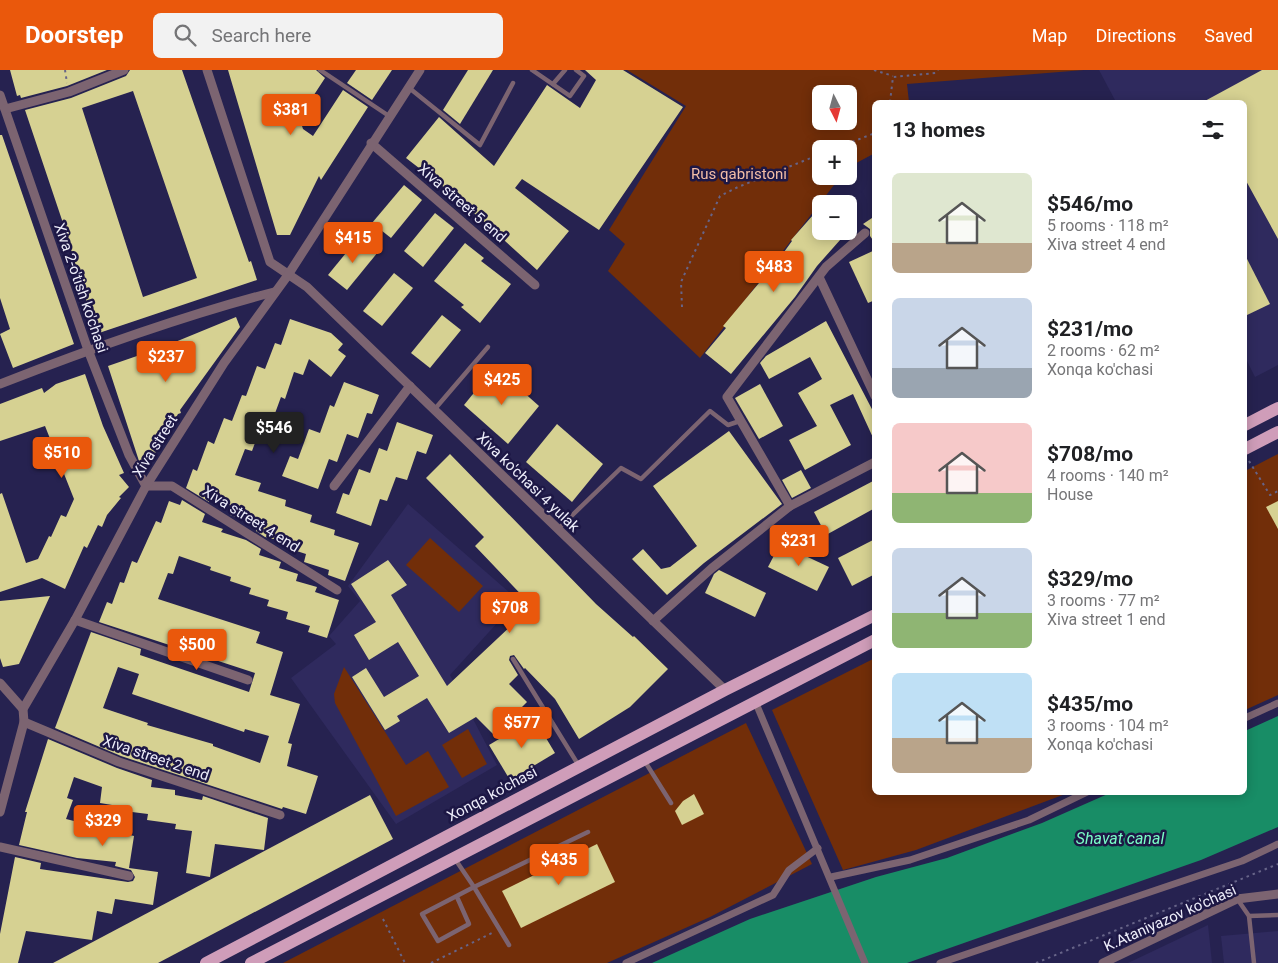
<!DOCTYPE html>
<html lang="en">
<head>
<meta charset="utf-8">
<style>
	:root { --surface:#fff; --page:#f2f2f2; --text:#202124; --muted:#757577; --accent:#ea580c }
	body { margin:0; font-family:Roboto,sans-serif; background:var(--page); color:var(--text); height:100vh; display:flex; flex-direction:column; font-size:19px; white-space:nowrap }
	* { box-sizing:border-box; margin:0 }
	p { font-size:16px; color:var(--muted) }
	.icon { flex:none; width:28px; height:28px; fill:none; stroke:currentColor; stroke-width:2; stroke-linecap:round; stroke-linejoin:round }
	.map { position:relative; flex:1; overflow:hidden }
	.sheet { position:absolute; left:872px; top:30px; width:375px; height:695px; display:flex; flex-direction:column; background:var(--surface); border-radius:8px; box-shadow:0 2px 12px #0003 }
	.sheet>* { flex:none }
	.needle { width:32px; rotate:174deg }
	.buttons { position:absolute; left:812px; top:15px; display:grid; gap:10px }
	.buttons a { display:grid; place-items:center; width:45px; height:45px; border-radius:8px; background:var(--surface); box-shadow:0 2px 12px #0003; font-size:25px }
	.price { position:absolute; translate:-50% -42px; padding:0 11px; border-radius:5px; background:var(--accent); color:#fff; font-size:16px; line-height:32px; filter:drop-shadow(0 1px 2px #0008) }
	.price::after { content:''; position:absolute; left:50%; top:30px; width:15px; height:11px; margin-left:-8px; background:inherit; clip-path:polygon(0 0,100% 0,50% 100%) }
	.price.active { background:#222; color:#fff }
	ul { padding:0; list-style:none }
	li { display:flex; align-items:center; gap:15px; height:125px; padding:0 20px }
	li span { display:grid; place-items:center; flex:none; width:140px; height:100px; border-radius:8px; color:#555 }
	li>.icon { margin-inline-start:auto }
	span .icon { width:60px; height:60px; fill:#fffc; stroke-width:1 }
	li b { font-size:21px }
	h2 { display:flex; justify-content:space-between; align-items:center; height:60px; padding:0 20px; font-size:21px }
	header { display:flex; align-items:center; gap:30px; box-sizing:border-box; height:70px; padding:0 25px; background:var(--accent); color:#fff }
	header strong { font-size:24px }
	nav { display:flex; gap:28px; margin-inline-start:auto; font-size:18px }
	.search { width:350px; height:45px; background:var(--page); display:flex; align-items:center; gap:12px; box-sizing:border-box; padding:0 18px; border-radius:8px; color:var(--muted); font-size:19px }
	.map>svg:first-child { display:block }
	.built { fill:#2f2a5e }
	.green { fill:#722e09; fill-rule:evenodd }
	.water { fill:#188d66 }
	.building { fill:#d6d192; fill-rule:evenodd }
	.lines { fill:none; stroke-linecap:round; stroke-linejoin:round }
	.path { stroke:#676488; stroke-width:2; stroke-dasharray:2.5 4; stroke-linecap:butt }
	.service { stroke:#7c6471; stroke-width:4.5 }
	.pedestrian { stroke:#7c6471; stroke-width:7 }
	.minor { stroke:#7c6471; stroke-width:9 }
	.primary { stroke:#cf9db9; stroke-width:12 }
	.labels { text-anchor:middle; stroke-width:5; stroke-linejoin:round; paint-order:stroke }
	.park-label { font-size:15px; fill:#f3bda6; stroke:#1d1745 }
	.street-label { font-size:15px; fill:#ededfa; stroke:#1d1745 }
	.water-label { font-size:16px; font-style:italic; fill:#7afdc7; stroke:#1d1745 }
</style>
</head>
<body>
<header>
<strong>Doorstep</strong>
<div class="search"><svg class="icon" aria-label="search" viewBox="0 0 24 24"><circle cx="10" cy="10" r="6"/><path d="M15 15l6 6"/></svg>Search here</div>
<nav><a>Map</a><a>Directions</a><a>Saved</a></nav>
</header>
<div class="map">
<svg width="1278" height="893" viewBox="0 0 1278 893">
	<rect width="100%" height="100%" fill="#262250"/>
	<!-- built -->
	<g class="built">
		<polygon points="1099,0 1278,0 1278,295 1255,307 1245,287 1245,32 1116,32"/>
		<polygon points="408,434 518,530 450,605 497,695 396,754 291,608 336,574 329,566 360,531 348,516"/>
		<polygon points="1208,855 1212,893 1128,893"/>
		<polygon points="1278,861 1278,893 1224,893 1221,866"/>
	</g>
	<!-- green -->
	<g class="green">
		<path d="M627,0H1084L907,14L909,32H875V83L849,97V79H821V106H841L700,288L608,201L625,174L609,160L686,36ZM821,24H849V51H821Z"/>
		<polygon points="1278,384 1278,625 1245,640 1245,401"/>
		<polygon points="430,468 483,516 459,542 406,495"/>
		<polygon points="875,588 875,722 1068,723 916,780 843,800 772,640"/>
		<polygon points="344,597 406,695 428,681 449,717 396,746 335,633 334,624"/>
		<polygon points="746,653 812,794 710,847 607,893 283,893"/>
		<polygon points="468,659 487,694 462,708 442,675"/>
	</g>
	<!-- water -->
	<polygon class="water" points="1278,646 1278,757 1201,790 907,893 652,893 750,849 876,807 947,788 1042,753 1110,723 1245,722 1245,661"/>
	<!-- building -->
	<g class="building">
		<polygon points="10,0 107,0 67,16 21,28 20,25 17,26"/>
		<path d="M130,0H182L249,192L251,191L257,210L96,264L64,156L25,40L71,28L126,6ZM133,21L197,208L143,227L82,38Z"/>
		<polygon points="228,0 316,0 325,8 308,34 292,25 303,59 313,66 343,20 368,37 321,110 319,106 290,165 277,165"/>
		<polygon points="356,0 392,0 372,30 347,13"/>
		<polygon points="468,0 493,0 460,54 443,40"/>
		<polygon points="585,0 623,0 683,37 599,160 522,109 515,118 569,161 537,200 454,125 406,88 439,47 494,96 547,15 580,38 596,10"/>
		<polygon points="1262,0 1278,0 1278,169 1245,109 1245,32 1203,32"/>
		<polygon points="0,65 2,65 74,274 13,298 0,264 10,259 0,228"/>
		<polygon points="404,115 422,130 391,168 372,153"/>
		<polygon points="821,136 821,161 848,161 817,196 795,227 731,304 705,283 726,258 723,256 779,189 792,171 791,170"/>
		<polygon points="435,143 454,158 423,197 404,181"/>
		<polygon points="875,146 875,173 870,166 870,159 863,154"/>
		<polygon points="359,167 378,182 347,220 328,205"/>
		<polygon points="465,173 484,188 481,191 511,214 480,253 461,237 464,235 434,211"/>
		<polygon points="875,180 875,230 868,233 849,192"/>
		<polygon points="1245,185 1270,234 1245,246"/>
		<polygon points="394,203 413,218 382,256 363,241"/>
		<polygon points="442,245 461,260 430,298 411,283"/>
		<polygon points="236,247 240,257 180,340 181,343 178,344 151,390 139,391 108,296 163,277"/>
		<polygon points="290,249 331,263 343,274 338,280 346,286 331,307 309,289 303,305 294,302 285,329 281,327 270,357 262,354 252,381 245,379 235,405 261,413 258,421 286,430 285,436 312,445 310,452 335,460 334,465 359,473 345,511 328,505 329,500 304,492 306,484 281,476 282,471 265,467 256,461 258,453 230,445 232,436 210,428 209,432 186,418 193,399 197,401 208,371 214,374 224,348 232,351 242,325 246,326 257,296 265,299 275,273 281,275"/>
		<polygon points="826,251 875,345 875,372 853,324 830,335 851,375 805,400 789,370 817,356 798,323 822,309 810,287 769,309 760,293 766,286"/>
		<polygon points="495,297 539,336 508,374 464,335"/>
		<polygon points="85,304 103,356 124,403 119,405 129,417 119,427 121,428 107,445 102,457 98,455 87,478 84,476 65,519 42,508 0,522 0,424 2,423 26,493 38,489 49,466 51,467 61,445 66,447 74,429 45,356 0,371 0,334 42,318 44,323 56,314"/>
		<polygon points="344,312 379,325 372,344 367,343 358,368 347,364 337,392 329,389 318,419 282,406 290,386 298,389 309,359 320,363 330,335 334,337"/>
		<polygon points="760,314 783,356 759,369 735,328"/>
		<polygon points="397,352 433,365 426,384 417,381 407,410 396,407 387,431 380,429 371,456 336,443 343,423 349,425 359,399 370,403 379,378 387,381"/>
		<polygon points="557,354 603,394 572,432 526,392"/>
		<polygon points="729,361 782,434 704,493 667,525 632,489 643,479 661,499 670,497 697,476 653,416"/>
		<polygon points="450,384 596,534 633,567 634,566 668,599 630,637 579,669 555,629 525,598 524,599 514,585 510,586 509,590 518,605 509,614 527,632 494,665 476,647 449,663 427,628 397,646 400,651 385,660 352,607 366,598 384,627 419,606 398,572 369,590 354,565 376,552 351,514 388,490 407,515 391,525 447,616 532,536 475,476 484,467 426,408"/>
		<polygon points="801,400 811,418 792,428 782,410"/>
		<polygon points="875,410 875,438 826,465 814,442"/>
		<path d="M182,430L205,444L202,452L223,459L221,462L246,470L261,479L259,485L281,492L279,498L298,504L296,511L317,517L315,522L339,530L327,568L308,562L310,556L286,549L288,542L267,536L269,530L249,524L251,518L230,511L231,507L210,500L211,497L179,486L173,504L168,503L158,529L260,562L256,573L283,582L270,625L300,634L288,673L292,674L287,696L318,706L306,744L283,737L282,739L121,686L55,658L91,562L141,579L140,585L249,622L255,603L99,552L107,532L112,534L120,512L124,513L132,491L137,493L156,451L161,453L169,431L180,435ZM118,597L139,604L132,624L244,662L245,659L269,666L260,693L213,676V674L147,655L148,653L103,638Z"/>
		<polygon points="1278,431 1278,459 1266,437"/>
		<polygon points="875,469 875,504 852,516 838,488"/>
		<polygon points="780,474 829,497 817,521 768,497"/>
		<polygon points="719,500 766,523 755,547 705,523 714,504"/>
		<polygon points="50,526 19,594 3,597 0,588 0,531"/>
		<polygon points="534,648 555,683 510,710 489,675"/>
		<polygon points="48,669 117,698 152,710 151,717 175,720 175,725 202,730 203,726 268,748 264,780 215,774 210,807 186,803 192,761 175,759 176,754 147,750 148,744 124,741 124,737 100,733 102,717 74,707 67,728 73,730 66,749 134,766 129,798 158,802 153,835 115,829 112,844 97,841 92,870 26,861 18,893 0,893 0,864 15,787 41,793 40,799 128,812 133,811 135,807 131,800 115,796 116,792 77,788 19,775 27,742 25,742"/>
		<polygon points="694,724 704,744 682,755 675,741 683,731"/>
		<polygon points="370,725 393,769 344,795 158,893 53,893"/>
		<polygon points="597,774 615,812 521,858 502,821"/>
	</g>
	<g class="lines">
		<!-- path -->
		<g class="path">
			<polyline points="65,0 67,13"/>
			<polyline points="874,0 893,6"/>
			<polyline points="890,32 893,7 936,3 938,0"/>
			<polyline points="834,79 875,63"/>
			<polyline points="682,237 681,212 720,126 738,117 821,84"/>
			<polyline points="1249,391 1270,425 1278,421"/>
			<polyline points="383,849 405,893"/>
			<polyline points="431,893 492,863"/>
			<polyline points="1036,893 1278,794"/>
		</g>
		<!-- service -->
		<g class="service">
			<polyline points="320,0 389,46"/>
			<polyline points="532,0 570,26 584,6 576,0"/>
			<polyline points="553,14 565,0"/>
			<polyline points="408,17 480,75 513,13"/>
			<polyline points="434,340 488,277"/>
			<polyline points="558,459 621,398 641,409 710,341 728,355 740,351"/>
			<polyline points="513,589 579,696"/>
			<polyline points="644,690 671,733"/>
			<polyline points="455,789 474,817 422,844 438,871 469,854 457,827"/>
			<polyline points="1238,830 1249,846 1254,893"/>
			<polyline points="1249,846 1278,845"/>
			<polyline points="509,875 474,817 588,762"/>
		</g>
		<!-- pedestrian -->
		<g class="pedestrian">
			<polyline points="755,631 865,893"/>
			<polyline points="1245,648 1278,633"/>
			<polyline points="831,807 910,790 1029,750 1087,722"/>
			<polyline points="626,893 773,825 789,800 818,778"/>
			<polyline points="940,893 1242,791 1278,774"/>
		</g>
		<!-- minor -->
		<g class="minor">
			<polyline points="207,0 270,192 307,217 725,620"/>
			<polyline points="0,25 88,280 129,385 146,416 172,416 337,520"/>
			<polyline points="5,39 69,22 124,0"/>
			<polyline points="371,73 535,215"/>
			<polyline points="819,207 875,326"/>
			<path d="M0,314C90,279 181,246 274,222"/>
			<polyline points="334,416 410,316"/>
			<polyline points="790,436 727,327 826,197 865,163"/>
			<polyline points="75,550 248,610"/>
			<polyline points="653,551 712,498 790,436 875,392"/>
			<polyline points="0,613 23,639"/>
			<polyline points="24,652 119,692 280,745"/>
			<polyline points="0,742 24,652 23,639 75,550 146,416 224,293 288,205 420,0"/>
			<polyline points="0,777 129,806"/>
			<polyline points="1103,893 1237,829 1278,824"/>
		</g>
		<!-- primary -->
		<g class="primary">
			<polyline points="1245,355 1278,338"/>
			<polyline points="1245,379 1278,362"/>
			<polyline points="206,893 725,620 875,545"/>
			<polyline points="251,893 875,570"/>
		</g>
	</g>
	<g class="labels">
		<!-- park labels -->
		<g class="park-label">
			<text x="739" y="109">Rus qabristoni</text>
		</g>
		<!-- street labels -->
		<g class="street-label">
			<text transform="translate(462 133) rotate(41)" y="5">Xiva street 5 end</text>
			<text transform="translate(81 218) rotate(71)" y="5">Xiva 2-o'tish ko'chasi</text>
			<text transform="translate(155 376) rotate(-58)" y="5">Xiva street</text>
			<text transform="translate(528 412) rotate(44)" y="5">Xiva ko'chasi 4 yulak</text>
			<text transform="translate(251 449) rotate(32)" y="5">Xiva street 4 end</text>
			<text transform="translate(156 688) rotate(19)" y="5">Xiva street 2 end</text>
			<text transform="translate(492 724) rotate(-28)" y="5">Xonqa ko'chasi</text>
			<text transform="translate(1170 848) rotate(-24)" y="5">K.Ataniyazov ko'chasi</text>
		</g>
		<!-- water labels -->
		<g class="water-label">
			<text x="1120" y="774">Shavat canal</text>
		</g>
	</g>
</svg>
<div class="buttons">
<a><svg class="needle" viewBox="-14 -14 28 28"><path d="M0-13l5 13h-10z" fill="#e53935"/><path d="M0 13l5-13h-10z" fill="#757577"/></svg></a>
<a>+</a>
<a>−</a>
</div>
<b class="price" style="left:291px;top:66px">$381</b>
<b class="price" style="left:353px;top:194px">$415</b>
<b class="price" style="left:774px;top:223px">$483</b>
<b class="price" style="left:166px;top:313px">$237</b>
<b class="price" style="left:502px;top:336px">$425</b>
<b class="price active" style="left:274px;top:384px">$546</b>
<b class="price" style="left:62px;top:409px">$510</b>
<b class="price" style="left:799px;top:497px">$231</b>
<b class="price" style="left:510px;top:564px">$708</b>
<b class="price" style="left:197px;top:601px">$500</b>
<b class="price" style="left:522px;top:679px">$577</b>
<b class="price" style="left:103px;top:777px">$329</b>
<b class="price" style="left:559px;top:816px">$435</b>
<section class="sheet">
<h2>13 homes<svg class="icon" aria-label="filters" viewBox="0 0 24 24"><path d="M4 7h16M4 17h16"/><circle cx="9" cy="7" r="2"/><circle cx="15" cy="17" r="2"/></svg></h2>
<ul>
<li><span style="background:linear-gradient(#dfe7d0 70%,#b9a48a 0)"><svg class="icon" aria-label="home" viewBox="0 0 24 24"><path d="M3 11l9-7 9 7M6 9v11h12V9"/></svg></span><div><b>$546/mo</b><p>5 rooms · 118 m²</p><p>Xiva street 4 end</p></div></li>
<li><span style="background:linear-gradient(#c9d6e8 70%,#9aa5b1 0)"><svg class="icon" aria-label="home" viewBox="0 0 24 24"><path d="M3 11l9-7 9 7M6 9v11h12V9"/></svg></span><div><b>$231/mo</b><p>2 rooms · 62 m²</p><p>Xonqa ko'chasi</p></div></li>
<li><span style="background:linear-gradient(#f6c9c9 70%,#8fb573 0)"><svg class="icon" aria-label="home" viewBox="0 0 24 24"><path d="M3 11l9-7 9 7M6 9v11h12V9"/></svg></span><div><b>$708/mo</b><p>4 rooms · 140 m²</p><p>House</p></div></li>
<li><span style="background:linear-gradient(#c9d6e8 65%,#8fb573 0)"><svg class="icon" aria-label="home" viewBox="0 0 24 24"><path d="M3 11l9-7 9 7M6 9v11h12V9"/></svg></span><div><b>$329/mo</b><p>3 rooms · 77 m²</p><p>Xiva street 1 end</p></div></li>
<li><span style="background:linear-gradient(#bfe0f5 65%,#b9a48a 0)"><svg class="icon" aria-label="home" viewBox="0 0 24 24"><path d="M3 11l9-7 9 7M6 9v11h12V9"/></svg></span><div><b>$435/mo</b><p>3 rooms · 104 m²</p><p>Xonqa ko'chasi</p></div></li>
</ul>
</section>
</div>
</body>
</html>
